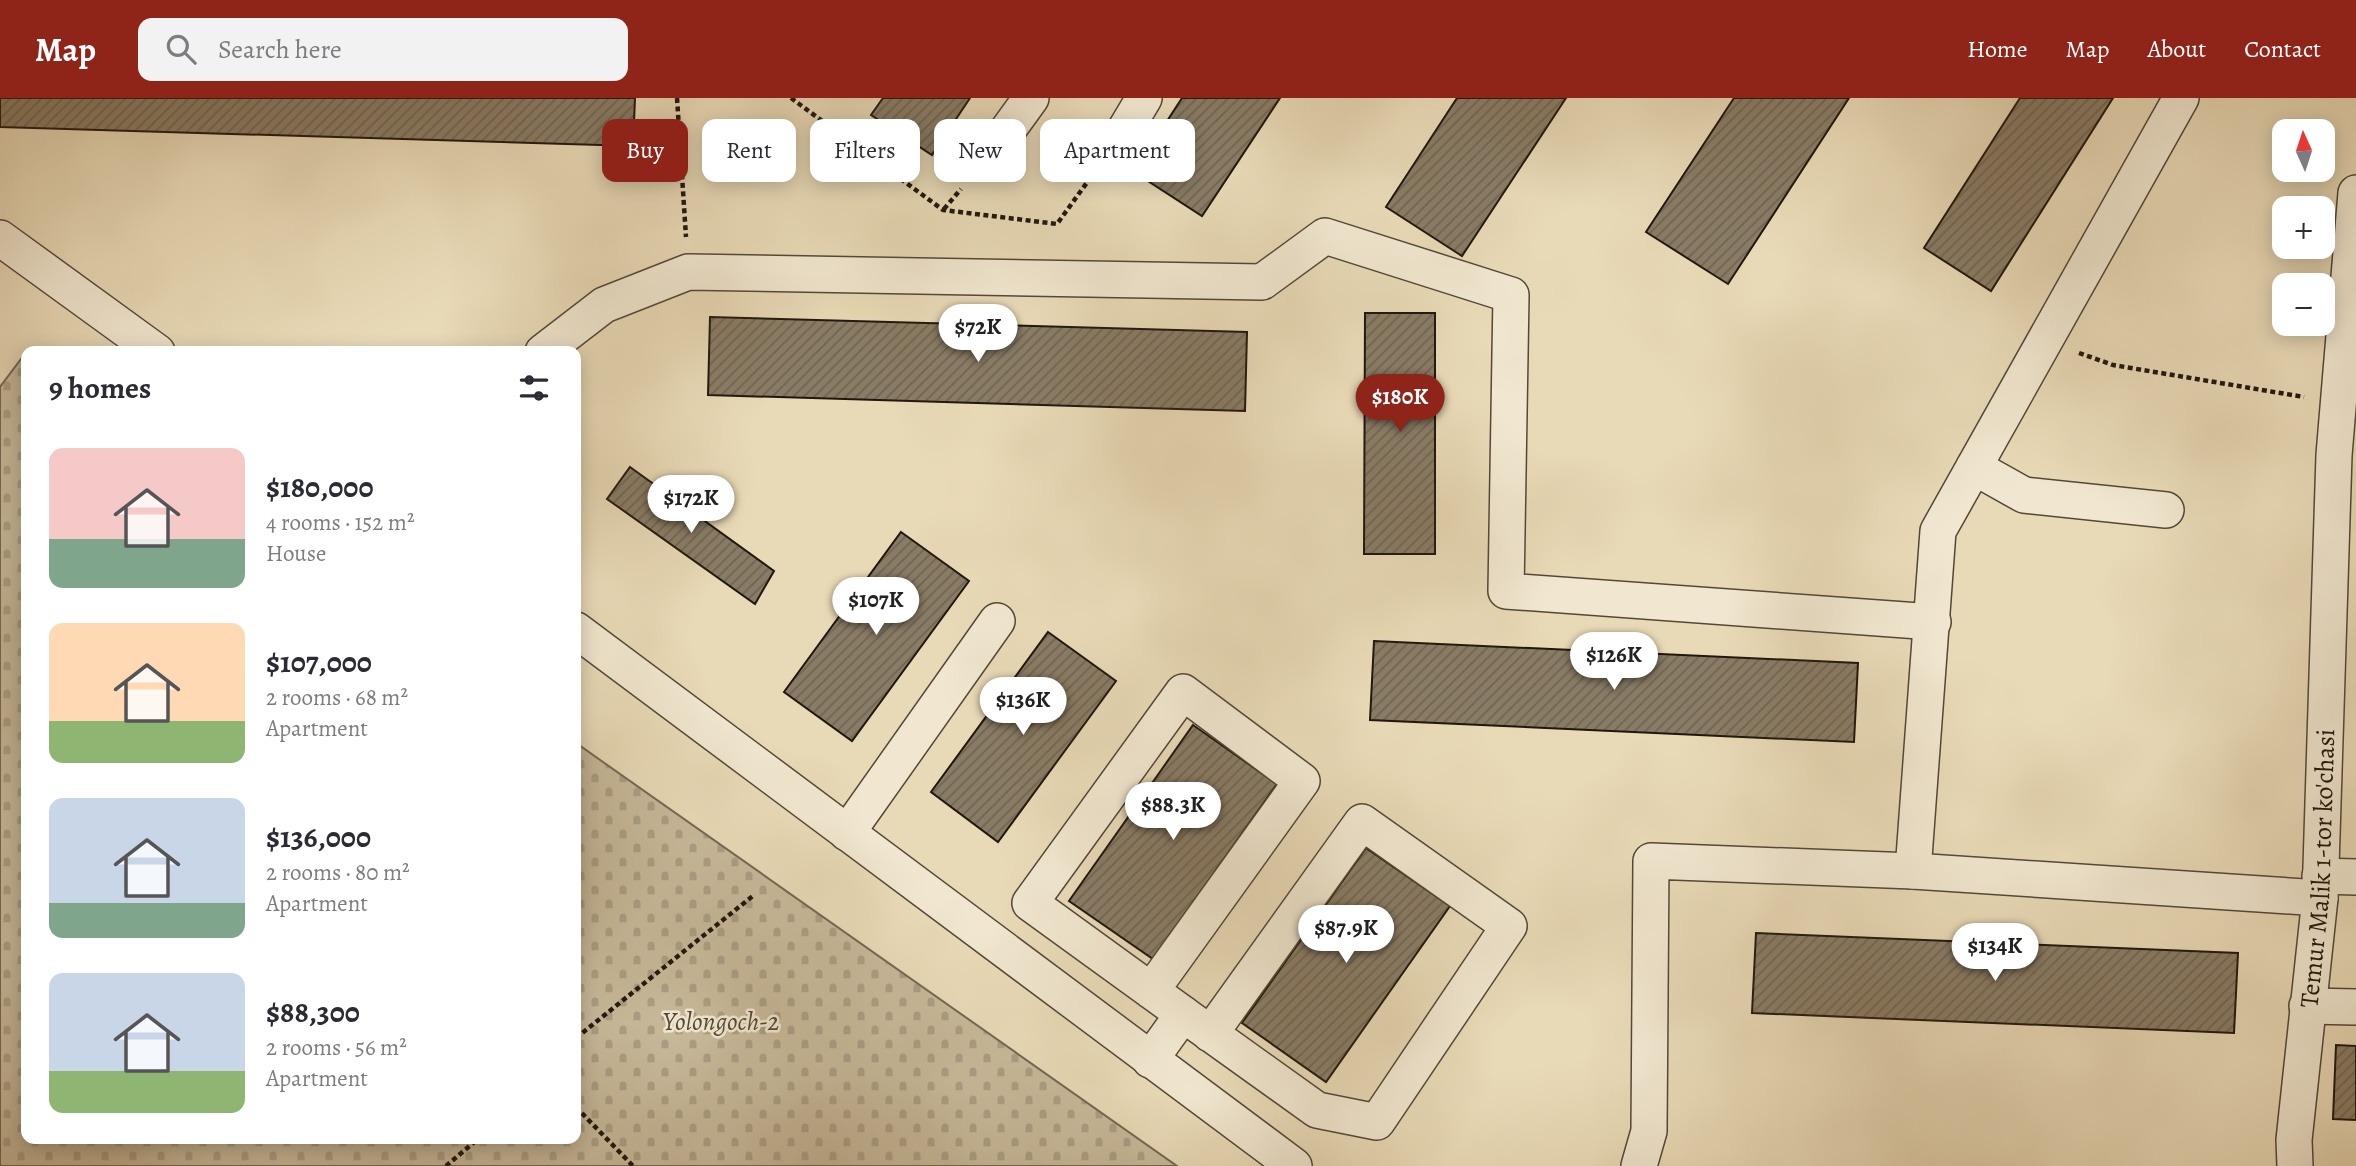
<!DOCTYPE html>
<html lang="en">
<head>
<meta charset="utf-8">
<style>
	:root { --surface:#fff; --page:#f2f2f3; --text:#2b2b33; --muted:#7c7c81; --accent:#8f2418 }
	body { margin:0; font-family:Alegreya,serif; background:var(--page); color:var(--text); height:100vh; display:flex; flex-direction:column; font-size:26px; white-space:nowrap }
	* { box-sizing:border-box; margin:0 }
	p { font-size:23px; color:var(--muted) }
	.icon { flex:none; width:38px; height:38px; fill:none; stroke:currentColor; stroke-width:2; stroke-linecap:round; stroke-linejoin:round }
	.map { position:relative; flex:1; overflow:hidden }
	.panel { position:absolute; left:21px; top:248px; width:560px; height:798px; display:flex; flex-direction:column; background:var(--surface); border-radius:14px; box-shadow:0 4px 18px #0003 }
	.panel>* { flex:none }
	.hud { position:absolute; left:602px; top:21px; width:665px; height:63px; display:flex; gap:14px }
	.needle { width:46px; rotate:357deg }
	.controls { position:absolute; left:2272px; top:21px; display:grid; gap:14px }
	.controls a { display:grid; place-items:center; width:63px; height:63px; border-radius:14px; background:var(--surface); box-shadow:0 4px 18px #0003; font-size:35px }
	.price { position:absolute; translate:-50% -60px; padding:0 16px; border-radius:24px; background:#fff; color:#222; font-size:23px; line-height:46px; filter:drop-shadow(0 2px 4px #0008) }
	.price::after { content:''; position:absolute; left:50%; top:42px; width:21px; height:16px; margin-left:-10px; background:inherit; clip-path:polygon(0 0,100% 0,50% 100%) }
	.price.selected { background:var(--accent); color:#fff }
	ul { padding:0; list-style:none }
	li { display:flex; align-items:center; gap:21px; height:175px; padding:0 28px }
	li span { display:grid; place-items:center; flex:none; width:196px; height:140px; border-radius:14px; color:#555 }
	li>.icon { margin-inline-start:auto }
	span .icon { width:84px; height:84px; fill:#fffc; stroke-width:1 }
	li b { font-size:30px }
	h2 { display:flex; justify-content:space-between; align-items:center; height:84px; padding:0 28px; font-size:30px }
	.tag { padding:0 24px; border-radius:14px; background:var(--surface); box-shadow:0 4px 18px #0003; font-size:24px; line-height:63px }
	.tag.selected { background:var(--accent); color:#fff }
	header { display:flex; align-items:center; gap:42px; box-sizing:border-box; height:98px; padding:0 35px; background:var(--accent); color:#fff }
	header strong { font-size:33px }
	nav { display:flex; gap:38px; margin-inline-start:auto; font-size:24px }
	.search { width:490px; height:63px; background:var(--page); display:flex; align-items:center; gap:18px; box-sizing:border-box; padding:0 24px; border-radius:14px; color:var(--muted); font-size:26px }
	.map>svg:first-child { display:block }
	.cemetery { fill:url(#cemetery-stones); stroke:#746854; stroke-width:2 }
	.building { fill:url(#building-hatch); stroke:#20170e; stroke-width:2 }
	.lines { fill:none; stroke-linecap:round; stroke-linejoin:round }
	.minor-casing { stroke:#524838; stroke-width:38 }
	.path { stroke:#20170e; stroke-width:4.5; stroke-dasharray:5 3.5; stroke-linecap:butt }
	.minor { stroke:#f1e7d0; stroke-width:35 }
	.labels { text-anchor:middle; stroke-width:5; stroke-linejoin:round; paint-order:stroke }
	.street-label { font-size:26px; fill:#20170e; stroke:#f1e7d0 }
	.park-label { font-size:26px; font-style:italic; fill:#524838; stroke:#f1e7d0 }
</style>
</head>
<body>
<header>
<strong>Map</strong>
<div class="search"><svg class="icon" aria-label="search" viewBox="0 0 24 24"><circle cx="10" cy="10" r="6"/><path d="M15 15l6 6"/></svg>Search here</div>
<nav><a>Home</a><a>Map</a><a>About</a><a>Contact</a></nav>
</header>
<div class="map">
<svg width="2356" height="1068" viewBox="0 0 2356 1068">
	<defs>
		<pattern id="cemetery-stones" width="16" height="16" patternUnits="userSpaceOnUse" patternTransform="scale(1.75)"><rect width="16" height="16" fill="#c7b99a"/><path d="M2 7V4a2 2 0 0 1 4 0v3zM10 15v-3a2 2 0 0 1 4 0v3z" fill="#ab9e84"/></pattern>
		<pattern id="building-hatch" width="6" height="6" patternUnits="userSpaceOnUse" patternTransform="scale(1.75)"><rect width="6" height="6" fill="#897c66"/><path d="M-1 1l2-2M0 6l6-6M5 7l2-2" fill="none" stroke="#706552"/></pattern>
	</defs>
	<rect width="100%" height="100%" fill="#e9dab7"/>
	<filter id="stains"><feTurbulence type="fractalNoise" baseFrequency=".00286" numOctaves="4"/><feColorMatrix values="0 0 0 0 .2 0 0 0 0 .09 0 0 0 0 .02 0 0 0 .5 -.17"/></filter>
	<radialGradient id="worn" r=".72"><stop offset=".6" stop-color="#630" stop-opacity="0"/><stop offset="1" stop-color="#630" stop-opacity=".3"/></radialGradient>
	<!-- cemetery -->
	<polygon class="cemetery" points="24,257 26,1041 576,1041 576,645 1177,1068 0,1068 0,289"/>
	<!-- building -->
	<g class="building">
		<polygon points="0,0 635,0 633,48 0,29"/>
		<polygon points="883,0 970,0 932,57 871,17"/>
		<polygon points="1182,0 1280,0 1202,118 1134,74"/>
		<polygon points="1457,0 1566,0 1462,158 1386,109"/>
		<polygon points="1734,0 1849,0 1728,186 1646,134"/>
		<polygon points="2020,0 2113,0 1991,193 1924,150"/>
		<polygon points="1365,215 1435,215 1435,456 1364,456"/>
		<polygon points="710,219 1247,234 1245,313 708,297"/>
		<polygon points="630,369 774,473 755,506 607,401"/>
		<polygon points="901,434 969,483 852,643 784,594"/>
		<polygon points="1048,534 1116,583 998,744 931,694"/>
		<polygon points="1374,543 1858,565 1854,644 1370,622"/>
		<polygon points="1193,627 1277,686 1153,861 1069,803"/>
		<polygon points="1366,750 1450,808 1326,984 1242,925"/>
		<polygon points="1756,835 2238,855 2234,935 1752,915"/>
		<polygon points="2336,947 2356,948 2356,1022 2333,1021"/>
	</g>
	<g class="lines">
		<!-- minor casing -->
		<g class="minor-casing">
			<g id="minor">
				<polyline points="1125,32 1144,0"/>
				<polyline points="984,65 1031,0"/>
				<polyline points="0,140 157,254"/>
				<polyline points="543,254 604,207 688,174 1262,184 1325,138 1511,197 1506,493 1933,524"/>
				<polyline points="1974,369 2024,397 2166,412"/>
				<polyline points="576,532 1294,1068"/>
				<polyline points="847,735 997,523"/>
				<polyline points="1913,773 1938,433 2181,0"/>
				<polyline points="2320,778 2356,779"/>
				<polyline points="1151,893 1302,683 1183,594 1030,805 1183,916"/>
				<polyline points="2307,908 2356,909"/>
				<polyline points="1150,962 1183,916 1317,1012 1377,1024 1509,828 1362,724 1210,936"/>
				<polyline points="1639,1068 1649,1033 1651,763 1913,773 2320,800"/>
				<path id="s1" d="M2295,1068L2294,1042L2320,800L2334,357L2356,95"/>
			</g>
		</g>
		<!-- path -->
		<g class="path">
			<polyline points="677,0 686,139"/>
			<polyline points="791,0 943,112 1057,126 1104,61"/>
			<polyline points="944,111 961,91"/>
			<polyline points="2079,255 2113,267 2304,299"/>
			<polyline points="576,940 754,797"/>
			<polyline points="576,1009 633,1068"/>
			<polyline points="446,1068 478,1041"/>
		</g>
		<!-- minor -->
		<use href="#minor" class="minor"/>
	</g>
	<g class="labels">
		<!-- street labels -->
		<g class="street-label">
			<text dy="9" stroke="none"><textPath href="#s1" startOffset="299">Temur Malik 1-tor ko'chasi</textPath></text>
		</g>
		<!-- park labels -->
		<g class="park-label">
			<text x="721" y="932">Yolongoch-2</text>
		</g>
	</g>
	<rect width="100%" height="100%" filter="url(#stains)"/>
	<rect width="100%" height="100%" fill="url(#worn)"/>
</svg>
<div class="controls">
<a><svg class="needle" viewBox="-14 -14 28 28"><path d="M0-13l5 13h-10z" fill="#e53935"/><path d="M0 13l5-13h-10z" fill="#7c7c81"/></svg></a>
<a>+</a>
<a>−</a>
</div>
<b class="price" style="left:978px;top:266px">$72K</b>
<b class="price selected" style="left:1400px;top:336px">$180K</b>
<b class="price" style="left:691px;top:437px">$172K</b>
<b class="price" style="left:876px;top:539px">$107K</b>
<b class="price" style="left:1614px;top:594px">$126K</b>
<b class="price" style="left:1023px;top:639px">$136K</b>
<b class="price" style="left:1173px;top:744px">$88.3K</b>
<b class="price" style="left:1346px;top:867px">$87.9K</b>
<b class="price" style="left:1995px;top:885px">$134K</b>
<div class="hud">
<a class="tag selected">Buy</a>
<a class="tag">Rent</a>
<a class="tag">Filters</a>
<a class="tag">New</a>
<a class="tag">Apartment</a>
</div>
<section class="panel">
<h2>9 homes<svg class="icon" aria-label="filters" viewBox="0 0 24 24"><path d="M4 7h16M4 17h16"/><circle cx="9" cy="7" r="2"/><circle cx="15" cy="17" r="2"/></svg></h2>
<ul>
<li><span style="background:linear-gradient(#f6c9c9 65%,#7fa58c 0)"><svg class="icon" aria-label="home" viewBox="0 0 24 24"><path d="M3 11l9-7 9 7M6 9v11h12V9"/></svg></span><div><b>$180,000</b><p>4 rooms · 152 m²</p><p>House</p></div></li>
<li><span style="background:linear-gradient(#ffd9b3 70%,#8fb573 0)"><svg class="icon" aria-label="home" viewBox="0 0 24 24"><path d="M3 11l9-7 9 7M6 9v11h12V9"/></svg></span><div><b>$107,000</b><p>2 rooms · 68 m²</p><p>Apartment</p></div></li>
<li><span style="background:linear-gradient(#c9d6e8 75%,#7fa58c 0)"><svg class="icon" aria-label="home" viewBox="0 0 24 24"><path d="M3 11l9-7 9 7M6 9v11h12V9"/></svg></span><div><b>$136,000</b><p>2 rooms · 80 m²</p><p>Apartment</p></div></li>
<li><span style="background:linear-gradient(#c9d6e8 70%,#8fb573 0)"><svg class="icon" aria-label="home" viewBox="0 0 24 24"><path d="M3 11l9-7 9 7M6 9v11h12V9"/></svg></span><div><b>$88,300</b><p>2 rooms · 56 m²</p><p>Apartment</p></div></li>
</ul>
</section>
</div>
</body>
</html>
